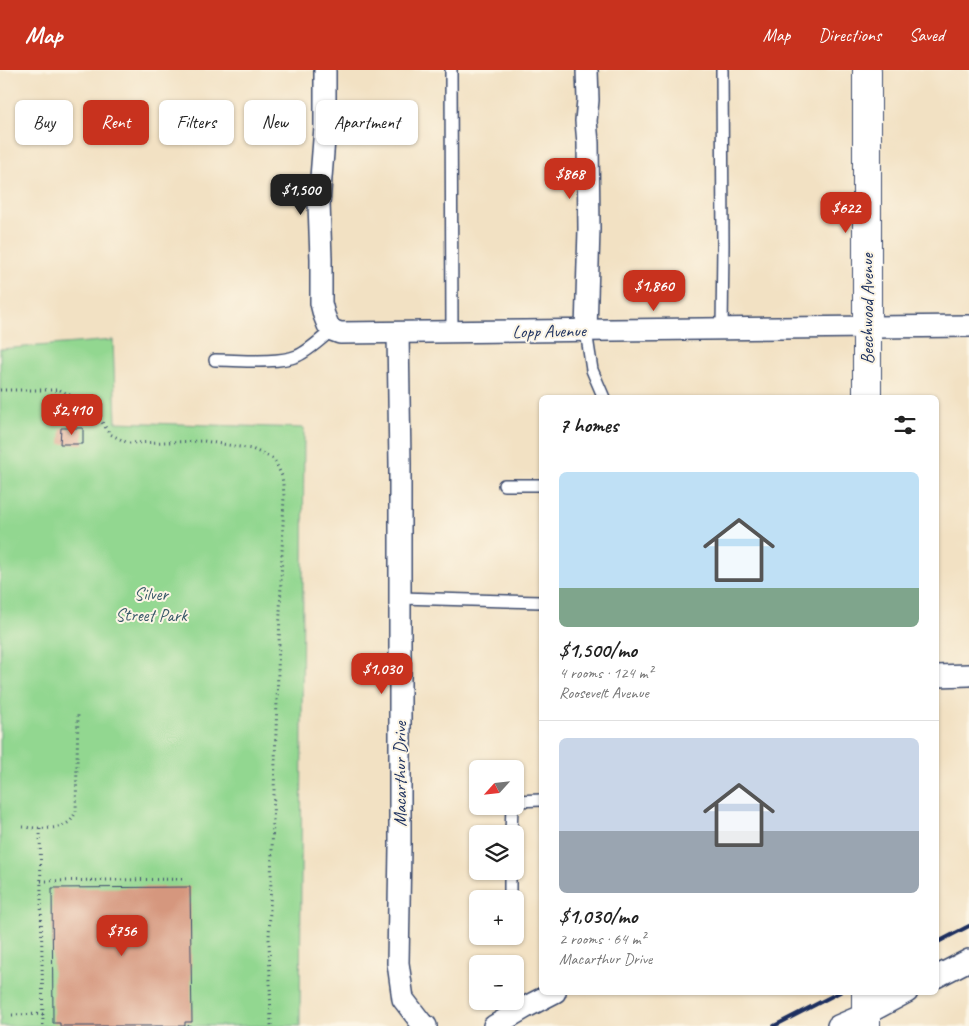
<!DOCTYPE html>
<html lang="en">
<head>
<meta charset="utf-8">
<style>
	:root { --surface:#fff; --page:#f6f6f6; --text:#222; --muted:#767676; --line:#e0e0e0; --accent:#c8321e }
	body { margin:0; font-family:Caveat,sans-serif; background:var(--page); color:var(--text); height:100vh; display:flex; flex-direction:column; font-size:19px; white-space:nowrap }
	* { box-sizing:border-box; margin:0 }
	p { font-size:16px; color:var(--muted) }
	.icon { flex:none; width:28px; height:28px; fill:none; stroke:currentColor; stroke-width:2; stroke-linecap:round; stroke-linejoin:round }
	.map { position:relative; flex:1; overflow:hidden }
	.panel { position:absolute; left:539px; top:325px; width:400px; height:600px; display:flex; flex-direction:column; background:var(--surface); border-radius:8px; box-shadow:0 1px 4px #0004 }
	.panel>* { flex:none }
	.banner { position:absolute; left:15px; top:30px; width:449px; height:45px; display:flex; gap:10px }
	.needle { width:32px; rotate:243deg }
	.controls { position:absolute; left:469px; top:690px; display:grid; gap:10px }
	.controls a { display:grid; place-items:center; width:55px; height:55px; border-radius:8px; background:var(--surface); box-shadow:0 1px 4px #0004; font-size:25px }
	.price { position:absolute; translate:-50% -42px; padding:0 11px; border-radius:10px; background:var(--accent); color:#fff; font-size:16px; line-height:32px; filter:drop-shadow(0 1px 2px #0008) }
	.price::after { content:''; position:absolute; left:50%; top:30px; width:15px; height:11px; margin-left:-8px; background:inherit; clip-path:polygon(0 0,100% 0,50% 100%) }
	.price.active { background:#222; color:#fff }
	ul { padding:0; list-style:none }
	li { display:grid; align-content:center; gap:10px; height:265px; padding:0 20px }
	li+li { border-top:1px solid var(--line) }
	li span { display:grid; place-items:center; height:155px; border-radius:8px; color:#555 }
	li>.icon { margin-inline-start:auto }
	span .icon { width:90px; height:90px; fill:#fffc; stroke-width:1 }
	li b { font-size:21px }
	h2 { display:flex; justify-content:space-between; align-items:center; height:60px; padding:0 20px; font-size:21px }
	.tag { padding:0 18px; border-radius:8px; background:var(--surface); box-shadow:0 1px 4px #0004; font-size:18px; line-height:45px }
	.tag.active { background:var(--accent); color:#fff }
	header { display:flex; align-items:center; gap:30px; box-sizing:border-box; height:70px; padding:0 25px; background:var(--accent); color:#fff }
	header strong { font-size:24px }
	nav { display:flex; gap:28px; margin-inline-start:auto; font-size:18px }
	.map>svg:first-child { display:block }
	.green { fill:#92d790; stroke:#568377 }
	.building { fill:#d5977e }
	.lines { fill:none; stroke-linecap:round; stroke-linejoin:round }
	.service-casing { stroke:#3b4a6d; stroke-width:14 }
	.minor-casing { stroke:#3b4a6d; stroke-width:24 }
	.secondary-casing { stroke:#3b4a6d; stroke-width:30 }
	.path { stroke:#3b4a6d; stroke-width:3; stroke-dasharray:1 4; stroke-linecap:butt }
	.service { stroke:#fff; stroke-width:11 }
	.minor { stroke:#fff; stroke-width:21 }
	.secondary { stroke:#fff; stroke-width:28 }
	.rail { stroke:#1b2f5e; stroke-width:4 }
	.labels { text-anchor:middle; stroke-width:4; stroke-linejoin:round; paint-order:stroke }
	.street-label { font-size:18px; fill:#1b2f5e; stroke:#fcf5e5 }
	.park-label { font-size:18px; fill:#39596a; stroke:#fcf5e5 }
</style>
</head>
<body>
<header>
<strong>Map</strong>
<nav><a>Map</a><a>Directions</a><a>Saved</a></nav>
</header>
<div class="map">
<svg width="969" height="956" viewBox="0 0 969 956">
	<rect width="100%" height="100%" fill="#fcf5e5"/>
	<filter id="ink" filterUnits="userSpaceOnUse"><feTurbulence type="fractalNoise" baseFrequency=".02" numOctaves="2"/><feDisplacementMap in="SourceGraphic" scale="10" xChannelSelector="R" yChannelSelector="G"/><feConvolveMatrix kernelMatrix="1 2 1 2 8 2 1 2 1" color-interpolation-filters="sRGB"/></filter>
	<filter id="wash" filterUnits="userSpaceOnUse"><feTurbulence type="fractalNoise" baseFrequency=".0096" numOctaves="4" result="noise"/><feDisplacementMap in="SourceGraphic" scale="20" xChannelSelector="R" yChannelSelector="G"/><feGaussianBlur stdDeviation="1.12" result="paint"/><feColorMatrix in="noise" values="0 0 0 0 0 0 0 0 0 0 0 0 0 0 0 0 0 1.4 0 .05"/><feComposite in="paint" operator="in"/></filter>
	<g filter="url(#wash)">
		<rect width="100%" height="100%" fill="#f2e1c3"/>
		<!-- green -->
		<polygon class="green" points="113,270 116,352 304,358 300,956 0,956 0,279"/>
		<g id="blocks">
			<!-- building -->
			<g class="building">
				<polygon points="61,358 83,358 83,374 60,374"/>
				<polygon points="190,817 192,952 185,952 185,956 60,956 60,953 53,953 52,818"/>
			</g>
		</g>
	</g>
	<g filter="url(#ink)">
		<use href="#blocks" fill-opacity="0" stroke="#3b4a6d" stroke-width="1"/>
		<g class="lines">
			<!-- service casing -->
			<g class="service-casing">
				<g id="service">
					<polyline points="451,0 452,262"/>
					<polyline points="722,259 723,175 722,0"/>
					<polyline points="586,261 592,300 604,328"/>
					<path d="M215,290C239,290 276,294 297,286C309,281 322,268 332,260"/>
					<polyline points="504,415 541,415"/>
					<polyline points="400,528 541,532"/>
					<polyline points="515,731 541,730"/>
					<polyline points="511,764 512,736"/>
					<polyline points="510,829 510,801"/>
				</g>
			</g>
			<!-- minor casing -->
			<g class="minor-casing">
				<g id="minor">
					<polyline points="325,0 325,57 319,133 321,189 321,233 324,245 328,255 332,260 340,263 969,256"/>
					<polyline points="586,261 589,159 588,73 586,51 588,30 587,0"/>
					<polyline points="398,263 400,394 400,777 398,893 403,929 423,955 426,956"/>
					<polyline points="936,606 969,605"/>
					<polyline points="936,907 969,890"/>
					<polyline points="494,956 528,936 555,922"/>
					<polyline points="838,956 866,944 907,922"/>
				</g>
			</g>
			<!-- secondary casing -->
			<g class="secondary-casing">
				<g id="secondary">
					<polyline points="867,328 867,0"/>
					<polyline points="866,956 866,922"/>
				</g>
			</g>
			<!-- path -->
			<g class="path">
				<polyline points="0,320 60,320 91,336 110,364 128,373 204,371 252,379 274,389 282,406 284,424 269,869 271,956"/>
				<path d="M23,757C37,758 57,761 69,752C72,750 74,745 76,742L78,644"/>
				<polyline points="40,759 43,956"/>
				<polyline points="41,811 184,809"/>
				<polyline points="12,945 43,944"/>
				<polyline points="189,956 189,953"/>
			</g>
			<!-- service -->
			<use href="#service" class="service"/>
			<!-- minor -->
			<use href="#minor" class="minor"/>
			<!-- secondary -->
			<use href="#secondary" class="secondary"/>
			<!-- rail -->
			<g class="rail">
				<polyline points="936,873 969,856"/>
				<polyline points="774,956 840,922"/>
			</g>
		</g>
	</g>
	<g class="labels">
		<!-- street labels -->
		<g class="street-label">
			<text transform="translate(867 239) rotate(-90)" y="6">Beechwood Avenue</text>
			<text transform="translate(549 261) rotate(-1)" y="6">Lopp Avenue</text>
			<text transform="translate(400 704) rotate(-90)" y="6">Macarthur Drive</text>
		</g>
		<!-- park labels -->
		<g class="park-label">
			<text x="151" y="530">Silver<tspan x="151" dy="21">Street Park</tspan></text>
		</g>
	</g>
</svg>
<div class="controls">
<a><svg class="needle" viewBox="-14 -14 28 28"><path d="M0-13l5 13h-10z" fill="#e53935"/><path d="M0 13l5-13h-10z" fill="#767676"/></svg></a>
<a><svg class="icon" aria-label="layers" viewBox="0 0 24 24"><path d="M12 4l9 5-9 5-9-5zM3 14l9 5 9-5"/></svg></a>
<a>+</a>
<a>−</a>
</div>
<b class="price" style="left:570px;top:130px">$868</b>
<b class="price active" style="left:301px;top:146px">$1,500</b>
<b class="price" style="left:846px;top:164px">$622</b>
<b class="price" style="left:654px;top:242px">$1,860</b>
<b class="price" style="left:72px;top:366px">$2,410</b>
<b class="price" style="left:382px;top:625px">$1,030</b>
<b class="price" style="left:122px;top:887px">$756</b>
<div class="banner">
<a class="tag">Buy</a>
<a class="tag active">Rent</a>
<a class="tag">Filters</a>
<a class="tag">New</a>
<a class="tag">Apartment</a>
</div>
<section class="panel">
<h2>7 homes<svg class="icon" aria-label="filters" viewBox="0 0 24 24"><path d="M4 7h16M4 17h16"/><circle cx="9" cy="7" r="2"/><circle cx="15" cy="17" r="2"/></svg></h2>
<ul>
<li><span style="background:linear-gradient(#bfe0f5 75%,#7fa58c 0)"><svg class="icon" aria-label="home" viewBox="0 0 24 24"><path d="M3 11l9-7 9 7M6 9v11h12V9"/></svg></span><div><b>$1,500/mo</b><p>4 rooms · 124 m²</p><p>Roosevelt Avenue</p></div></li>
<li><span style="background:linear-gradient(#c9d6e8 60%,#9aa5b1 0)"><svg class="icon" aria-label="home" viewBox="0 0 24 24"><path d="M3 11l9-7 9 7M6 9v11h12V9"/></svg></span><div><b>$1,030/mo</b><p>2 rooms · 64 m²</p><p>Macarthur Drive</p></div></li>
</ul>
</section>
</div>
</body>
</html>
